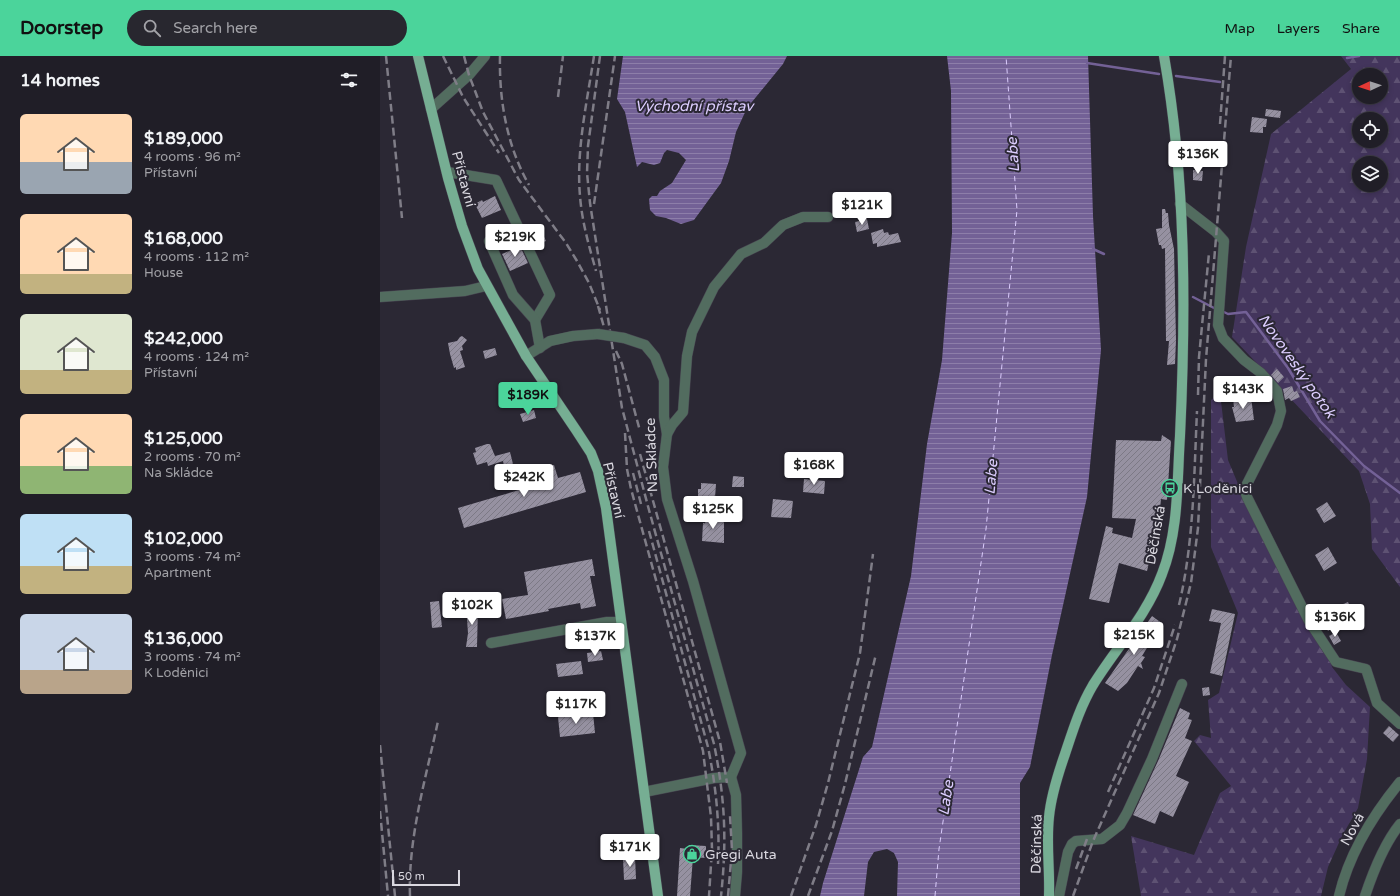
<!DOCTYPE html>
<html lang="en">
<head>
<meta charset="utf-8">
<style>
	:root { --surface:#201e27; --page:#28272f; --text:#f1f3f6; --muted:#a2a2a7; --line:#3d3c44; --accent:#4bd49b }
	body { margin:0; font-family:"Varela Round",sans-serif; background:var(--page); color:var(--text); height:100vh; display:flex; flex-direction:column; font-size:15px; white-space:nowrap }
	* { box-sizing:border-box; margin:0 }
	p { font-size:13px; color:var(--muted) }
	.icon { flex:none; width:22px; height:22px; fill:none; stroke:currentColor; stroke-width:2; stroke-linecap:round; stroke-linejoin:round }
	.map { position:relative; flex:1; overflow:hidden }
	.sheet { display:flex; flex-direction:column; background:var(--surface); width:380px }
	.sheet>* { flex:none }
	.needle { width:26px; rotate:267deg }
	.tools { position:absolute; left:972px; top:12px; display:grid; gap:8px }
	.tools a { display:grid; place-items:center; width:36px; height:36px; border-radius:50%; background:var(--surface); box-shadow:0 2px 6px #0003,0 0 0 1px var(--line); font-size:20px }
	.scale { position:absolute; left:12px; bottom:10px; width:68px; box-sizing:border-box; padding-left:4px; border:2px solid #dad8e0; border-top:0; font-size:11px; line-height:14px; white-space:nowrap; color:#dad8e0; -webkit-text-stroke:3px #2b2834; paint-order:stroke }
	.price { position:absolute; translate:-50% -34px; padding:0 9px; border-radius:4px; background:#fff; color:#222; font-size:13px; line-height:26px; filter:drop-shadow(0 1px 2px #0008) }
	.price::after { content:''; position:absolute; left:50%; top:24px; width:12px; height:9px; margin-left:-6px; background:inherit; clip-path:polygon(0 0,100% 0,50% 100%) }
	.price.active { background:var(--accent); color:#111 }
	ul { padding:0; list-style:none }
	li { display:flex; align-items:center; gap:12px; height:100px; padding:0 20px }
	li span { display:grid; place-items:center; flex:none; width:112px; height:80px; border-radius:6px; color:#555 }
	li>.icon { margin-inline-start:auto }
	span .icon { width:48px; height:48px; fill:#fffc; stroke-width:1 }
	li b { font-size:17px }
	h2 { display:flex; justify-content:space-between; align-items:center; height:48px; padding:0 20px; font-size:17px }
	header { display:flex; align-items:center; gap:24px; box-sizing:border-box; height:56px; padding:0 20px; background:var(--accent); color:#111 }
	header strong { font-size:19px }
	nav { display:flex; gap:22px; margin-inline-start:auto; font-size:14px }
	.search { width:280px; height:36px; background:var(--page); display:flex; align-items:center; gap:10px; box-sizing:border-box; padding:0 14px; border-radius:22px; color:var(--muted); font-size:15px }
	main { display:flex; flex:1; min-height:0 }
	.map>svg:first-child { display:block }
	.forest { fill:url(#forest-firs); fill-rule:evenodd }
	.water { fill:url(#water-rules) }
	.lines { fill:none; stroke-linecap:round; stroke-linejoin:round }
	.stream { stroke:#736196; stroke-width:2.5 }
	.ferry { stroke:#dccdfe; stroke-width:1; stroke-dasharray:5 4; stroke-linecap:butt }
	.building { fill:url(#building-hatch) }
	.minor-casing { stroke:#474450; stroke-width:11 }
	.major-casing { stroke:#474450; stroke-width:11 }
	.minor { stroke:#526c5f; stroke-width:10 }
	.major { stroke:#76ae93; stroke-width:10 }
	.rail { stroke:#7f7d87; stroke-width:2.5; stroke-dasharray:8 4; stroke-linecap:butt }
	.minor-bridge-casing { stroke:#474450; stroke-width:11; stroke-linecap:butt }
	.minor-bridge { stroke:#526c5f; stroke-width:10 }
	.labels { text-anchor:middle; stroke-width:4; stroke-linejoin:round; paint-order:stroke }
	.street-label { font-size:14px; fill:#dad8e0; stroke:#2b2834 }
	.poi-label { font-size:14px; fill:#dad8e0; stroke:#2b2834; text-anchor:start }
	.water-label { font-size:15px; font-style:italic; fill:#dccdfe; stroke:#2b2834 }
</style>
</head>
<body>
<header>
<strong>Doorstep</strong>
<div class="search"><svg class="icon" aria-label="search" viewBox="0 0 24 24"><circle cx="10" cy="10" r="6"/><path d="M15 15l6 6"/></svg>Search here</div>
<nav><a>Map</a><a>Layers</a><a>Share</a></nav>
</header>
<main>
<section class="sheet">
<h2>14 homes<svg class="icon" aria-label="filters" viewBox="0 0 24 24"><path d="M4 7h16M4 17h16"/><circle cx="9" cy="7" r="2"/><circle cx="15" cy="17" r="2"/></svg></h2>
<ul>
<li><span style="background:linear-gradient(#ffd9b3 60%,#9aa5b1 0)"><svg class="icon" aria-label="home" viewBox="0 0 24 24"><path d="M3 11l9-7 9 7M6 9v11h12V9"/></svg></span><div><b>$189,000</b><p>4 rooms · 96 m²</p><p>Přístavní</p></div></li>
<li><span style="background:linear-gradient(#ffd9b3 75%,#c2b280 0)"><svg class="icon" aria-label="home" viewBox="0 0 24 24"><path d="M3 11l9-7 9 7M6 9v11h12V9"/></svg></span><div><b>$168,000</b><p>4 rooms · 112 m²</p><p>House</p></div></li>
<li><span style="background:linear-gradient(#dfe7d0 70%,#c2b280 0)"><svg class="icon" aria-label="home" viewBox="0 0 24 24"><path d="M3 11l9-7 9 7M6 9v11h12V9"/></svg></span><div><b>$242,000</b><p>4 rooms · 124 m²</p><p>Přístavní</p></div></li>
<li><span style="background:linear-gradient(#ffd9b3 65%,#8fb573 0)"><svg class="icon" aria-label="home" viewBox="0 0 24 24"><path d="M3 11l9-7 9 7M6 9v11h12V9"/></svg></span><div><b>$125,000</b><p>2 rooms · 70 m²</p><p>Na Skládce</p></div></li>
<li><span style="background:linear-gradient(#bfe0f5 65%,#c2b280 0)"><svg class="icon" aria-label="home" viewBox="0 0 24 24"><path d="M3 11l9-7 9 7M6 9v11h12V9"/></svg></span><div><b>$102,000</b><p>3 rooms · 74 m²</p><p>Apartment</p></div></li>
<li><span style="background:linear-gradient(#c9d6e8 70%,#b9a48a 0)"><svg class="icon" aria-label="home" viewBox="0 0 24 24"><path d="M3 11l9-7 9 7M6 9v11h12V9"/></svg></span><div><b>$136,000</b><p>3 rooms · 74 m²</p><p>K Loděnici</p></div></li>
</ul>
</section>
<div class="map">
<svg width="1020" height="840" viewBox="0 0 1020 840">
	<defs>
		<pattern id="forest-firs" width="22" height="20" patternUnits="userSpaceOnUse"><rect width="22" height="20" fill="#43355c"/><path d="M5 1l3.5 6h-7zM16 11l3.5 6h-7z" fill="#5e5273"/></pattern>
		<pattern id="water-rules" width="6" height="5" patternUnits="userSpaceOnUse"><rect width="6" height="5" fill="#736196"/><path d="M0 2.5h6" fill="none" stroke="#8d7ea9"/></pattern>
		<pattern id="building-hatch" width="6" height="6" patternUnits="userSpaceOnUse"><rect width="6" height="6" fill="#9691a1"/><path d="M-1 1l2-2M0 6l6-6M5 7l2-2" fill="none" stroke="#7c7985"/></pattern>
	</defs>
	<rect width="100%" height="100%" fill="#2b2834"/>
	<!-- forest -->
	<g class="forest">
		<path d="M961,0H1020V531L992,493L990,448L979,415L852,281L866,191L891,78L971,13ZM979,19H1001V41H979ZM979,63H1001V85H979ZM979,107H1001V129H979Z"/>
		<polygon points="840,337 848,404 861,435 949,599 952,611 966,629 990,651 987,703 978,752 962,780 948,811 941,840 761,840 751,780 814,799 840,737 851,730 814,685 820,679 831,682 828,644 839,637 858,557 831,491 831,344"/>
	</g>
	<!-- water -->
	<g class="water">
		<polygon points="243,0 407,0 403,8 367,52 356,76 349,105 341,127 314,164 301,168 286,162 276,160 270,154 269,143 272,140 277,140 280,135 292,127 306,104 299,97 287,94 284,97 280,107 274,109 262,106 257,111 245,56 237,43"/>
		<polygon points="567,0 708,0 713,160 721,294 707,441 672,599 650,711 640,727 640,840 517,840 518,806 514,797 507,793 494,796 488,806 484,840 440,840 443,827 483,701 492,691 531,520 547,388 562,304 572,177 571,35"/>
	</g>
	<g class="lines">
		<!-- stream -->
		<g class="stream">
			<polyline points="967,2 979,0"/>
			<polyline points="707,7 779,18"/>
			<polyline points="796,20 840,26"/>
			<polyline points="713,193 724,198"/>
			<polyline points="813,241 834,252"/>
			<polyline points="844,256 848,258 866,256 908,312 940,365 984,410 1020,437"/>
		</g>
		<!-- ferry -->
		<polyline class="ferry" points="555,840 559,793 606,473 637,154 626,0"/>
	</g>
	<!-- building -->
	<g class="building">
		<polygon points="886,53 901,55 900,62 885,60"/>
		<polygon points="872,61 887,63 886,71 883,71 883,77 870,76"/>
		<polygon points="813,114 823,115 822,125 813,124"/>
		<polygon points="115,140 121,154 102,162 95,148 102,144 103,146"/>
		<polygon points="782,153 785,153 786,157 788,157 789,169 794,193 796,284 795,308 787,309 789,285 786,285 785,192 782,193 781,189 779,189 776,173 782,172"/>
		<polygon points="487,163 489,173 477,176 475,166"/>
		<polygon points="160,172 166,185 158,188 158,186 153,188 148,178"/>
		<polygon points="503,173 504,177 508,176 509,179 518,177 521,186 497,191 497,187 493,188 491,177"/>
		<polygon points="140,190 148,207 130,215 122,198"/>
		<polygon points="82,280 87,284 82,290 83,294 80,295 85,311 76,314 76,311 74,312 70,298 68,287 77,285 80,281"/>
		<polygon points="115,292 117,299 105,303 103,295"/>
		<polygon points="897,313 904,321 898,327 891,319"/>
		<polygon points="912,330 914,336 917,335 920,341 911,345 909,342 905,344 903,333"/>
		<polygon points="871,341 874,364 856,366 852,351 854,351 853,343"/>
		<polygon points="154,354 156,362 143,366 140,358"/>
		<polygon points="782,379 791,385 787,444 781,443 779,464 767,515 739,507 729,547 709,543 726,470 733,472 732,477 752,482 756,463 732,462 736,384 781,385"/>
		<polygon points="107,388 110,388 115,400 130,396 134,412 125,415 123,405 108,410 107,406 97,409 93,397 96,396 95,392"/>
		<polygon points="174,409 178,422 200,416 206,436 84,472 78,452 166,426 163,412"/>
		<polygon points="353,420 364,421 364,431 352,431"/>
		<polygon points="424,423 445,425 444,438 423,436"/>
		<polygon points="321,427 336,428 335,442 318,440 318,433 321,433"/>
		<polygon points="393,443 413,445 411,462 391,461"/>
		<polygon points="947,446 956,460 944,467 936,453"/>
		<polygon points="326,458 337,459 337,464 344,464 344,487 322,485 323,467 325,467"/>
		<polygon points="948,491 957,507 944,515 935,499"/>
		<polygon points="212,503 215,520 210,520 216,550 201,553 200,547 168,553 169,555 126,563 122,543 148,539 144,516"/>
		<polygon points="59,545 62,571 52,572 50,546"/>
		<polygon points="968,546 971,553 957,559 950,564 955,571 948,575 940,561 956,551"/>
		<polygon points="86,550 98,551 97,591 86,591 88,577"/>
		<polygon points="832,553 855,558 842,620 830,617 841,567 829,565"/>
		<polygon points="772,560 783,568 775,580 776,581 771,587 770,587 762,600 765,601 761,607 763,613 758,610 747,627 738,635 725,627"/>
		<polygon points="956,576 961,585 954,589 949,580"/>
		<polygon points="221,595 223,604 208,606 207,597"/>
		<polygon points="201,605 203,618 178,621 176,608"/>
		<polygon points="829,631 830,639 823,640 822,632"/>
		<polygon points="800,652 810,657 808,663 812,664 805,682 812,685 796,720 809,726 793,761 780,755 775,768 753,759 778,705"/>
		<polygon points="213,657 215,677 180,681 178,661"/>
		<polygon points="1009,670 1019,679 1013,686 1003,677"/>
		<polygon points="309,789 326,790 326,802 313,801 310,840 297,840 300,792 308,793"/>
		<polygon points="255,801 256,823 244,824 243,802"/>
	</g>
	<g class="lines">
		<!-- minor casing -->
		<g class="minor-casing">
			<g id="minor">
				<polyline points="51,53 89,19 105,0"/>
				<polyline points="67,116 116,124 170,239 155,264"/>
				<polyline points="800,148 836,176 844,185 838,269 843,282 864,304 881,317 897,335 901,355 897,369 866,430 865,435 867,441 929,565 956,606 986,613 997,647 1020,668"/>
				<polyline points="138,172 109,185 133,239 155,264 160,292"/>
				<polyline points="0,241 85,235 106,230"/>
				<polyline points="244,282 265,289 275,301 284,324 284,361 287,378 283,411 287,443 313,525 361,697 351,721"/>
				<polyline points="146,300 170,285 193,280 218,278"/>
				<polyline points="287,378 292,369 303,356 307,300 312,276 334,231 361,198 384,187 403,169 423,161 448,161"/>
				<polyline points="111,587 227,566 241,566"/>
				<polyline points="264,736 334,722 351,721 356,739 357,777 357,816 355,840"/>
				<polyline points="679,840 688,796 692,788 696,785 722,783 740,769 747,757 772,703 802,628"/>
				<path d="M959,840C969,798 993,759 1020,726"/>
				<path d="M985,840C993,816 1004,788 1020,768"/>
			</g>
		</g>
		<!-- major casing -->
		<g class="major-casing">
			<g id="major">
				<polyline points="38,0 68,122 82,170 98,213 146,300 196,374 211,397 218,415 226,452 278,840"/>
				<path d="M669,840C670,814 666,787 669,761C671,740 678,718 685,698C693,674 700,651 713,629C736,592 767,559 782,518C799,475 797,425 800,380C806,253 806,125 784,0"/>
			</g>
		</g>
		<!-- minor -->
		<use href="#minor" class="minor"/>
		<!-- major -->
		<use href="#major" class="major"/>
		<!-- rail -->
		<g class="rail">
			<polyline points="6,0 22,162"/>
			<polyline points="63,0 83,41 119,97"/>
			<polyline points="84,0 89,19 103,56 139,124 186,187 197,205 209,227 220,254"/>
			<path d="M120,0C119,45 127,90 149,129"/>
			<path d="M214,0C207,46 196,94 200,140C202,166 209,190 216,215"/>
			<path d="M220,0L208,90L207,117L210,147L242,352L269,454L334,688C345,742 347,785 341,840"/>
			<polyline points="178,41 183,0"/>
			<polyline points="840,68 845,0"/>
			<polyline points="214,148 235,0"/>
			<polyline points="218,250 224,271"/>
			<polyline points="236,295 242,308 260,375"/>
			<polyline points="818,339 819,301 829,197"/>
			<polyline points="245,377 247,413 251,433 323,695 331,761 332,793 329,840"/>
			<polyline points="260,398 340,686 347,727"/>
			<polyline points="253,417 261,448"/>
			<path d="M269,475L328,691C336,730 340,769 338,808"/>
			<path d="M799,549C814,486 814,419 817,355"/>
			<polyline points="0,689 15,840"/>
			<polyline points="728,736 774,632 795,569"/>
			<polyline points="0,755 8,840"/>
			<polyline points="696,813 707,783"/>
			<path d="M30,840C28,781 46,722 58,665"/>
			<polyline points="348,840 352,794 350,760"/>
			<polyline points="411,840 436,769 448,727 480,597 493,498"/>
			<polyline points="428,840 452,775 465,728 496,598"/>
			<polyline points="693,840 713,785 779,637 797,583 811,527 818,472 826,303 851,0"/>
		</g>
		<!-- minor-bridge casing -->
		<g class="minor-bridge-casing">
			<polyline id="minor-bridge" points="218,278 244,282"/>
		</g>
		<!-- minor-bridge -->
		<use href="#minor-bridge" class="minor-bridge"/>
	</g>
	<!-- icons -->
	<defs>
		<g id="bus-ring" transform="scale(0.9)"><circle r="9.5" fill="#2b2834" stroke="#4bd49b" stroke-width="1.5"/><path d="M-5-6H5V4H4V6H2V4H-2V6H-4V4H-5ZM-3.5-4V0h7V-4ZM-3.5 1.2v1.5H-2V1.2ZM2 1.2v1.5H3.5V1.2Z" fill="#4bd49b"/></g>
		<g id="shop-ring" transform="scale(0.9)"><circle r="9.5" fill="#2b2834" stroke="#4bd49b" stroke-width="1.5"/><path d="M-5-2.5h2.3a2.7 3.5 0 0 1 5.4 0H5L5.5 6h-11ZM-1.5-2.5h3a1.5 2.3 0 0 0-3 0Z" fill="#4bd49b"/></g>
	</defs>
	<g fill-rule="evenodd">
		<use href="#bus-ring" x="790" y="432"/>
		<use href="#shop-ring" x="312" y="798"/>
	</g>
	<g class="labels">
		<!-- street labels -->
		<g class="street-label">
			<text transform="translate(84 123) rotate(75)" y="5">Přístavní</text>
			<text transform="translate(271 399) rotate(-92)" y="5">Na Skládce</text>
			<text transform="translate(234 434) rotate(77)" y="5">Přístavní</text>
			<text transform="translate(775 479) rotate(-80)" y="5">Děčínská</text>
			<text transform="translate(972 773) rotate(-62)" y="5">Nová</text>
			<text transform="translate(656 788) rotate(-89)" y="5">Děčínská</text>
		</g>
		<!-- poi labels -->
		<g class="poi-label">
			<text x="803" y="437">K Loděnici</text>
			<text x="325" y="803">Gregi Auta</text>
		</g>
		<!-- water labels -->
		<g class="water-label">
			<text x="314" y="55">Východní přístav</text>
			<text transform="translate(633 99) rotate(-94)" y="5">Labe</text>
			<text transform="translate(917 310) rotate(55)" y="5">Novoveský potok</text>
			<text transform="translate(611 421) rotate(-85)" y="5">Labe</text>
			<text transform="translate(566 742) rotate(-81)" y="5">Labe</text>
		</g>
	</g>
</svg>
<div class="tools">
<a><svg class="needle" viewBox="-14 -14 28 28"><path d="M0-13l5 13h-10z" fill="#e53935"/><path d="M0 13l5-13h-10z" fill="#a2a2a7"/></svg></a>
<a><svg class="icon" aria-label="locate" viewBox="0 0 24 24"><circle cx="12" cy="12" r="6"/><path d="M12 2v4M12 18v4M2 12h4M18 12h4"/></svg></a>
<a><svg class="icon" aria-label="layers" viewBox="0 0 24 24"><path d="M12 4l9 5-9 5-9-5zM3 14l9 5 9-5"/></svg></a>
</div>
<div class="scale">50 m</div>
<b class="price" style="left:818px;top:119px">$136K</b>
<b class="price" style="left:482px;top:170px">$121K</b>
<b class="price" style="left:135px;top:202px">$219K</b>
<b class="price" style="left:863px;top:354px">$143K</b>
<b class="price active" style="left:148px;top:360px">$189K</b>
<b class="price" style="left:434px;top:430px">$168K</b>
<b class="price" style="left:144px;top:442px">$242K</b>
<b class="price" style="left:333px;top:474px">$125K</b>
<b class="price" style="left:92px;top:570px">$102K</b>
<b class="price" style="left:955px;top:582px">$136K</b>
<b class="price" style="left:754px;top:600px">$215K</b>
<b class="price" style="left:215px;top:601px">$137K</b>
<b class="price" style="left:196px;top:669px">$117K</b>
<b class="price" style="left:250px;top:812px">$171K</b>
</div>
</main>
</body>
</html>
